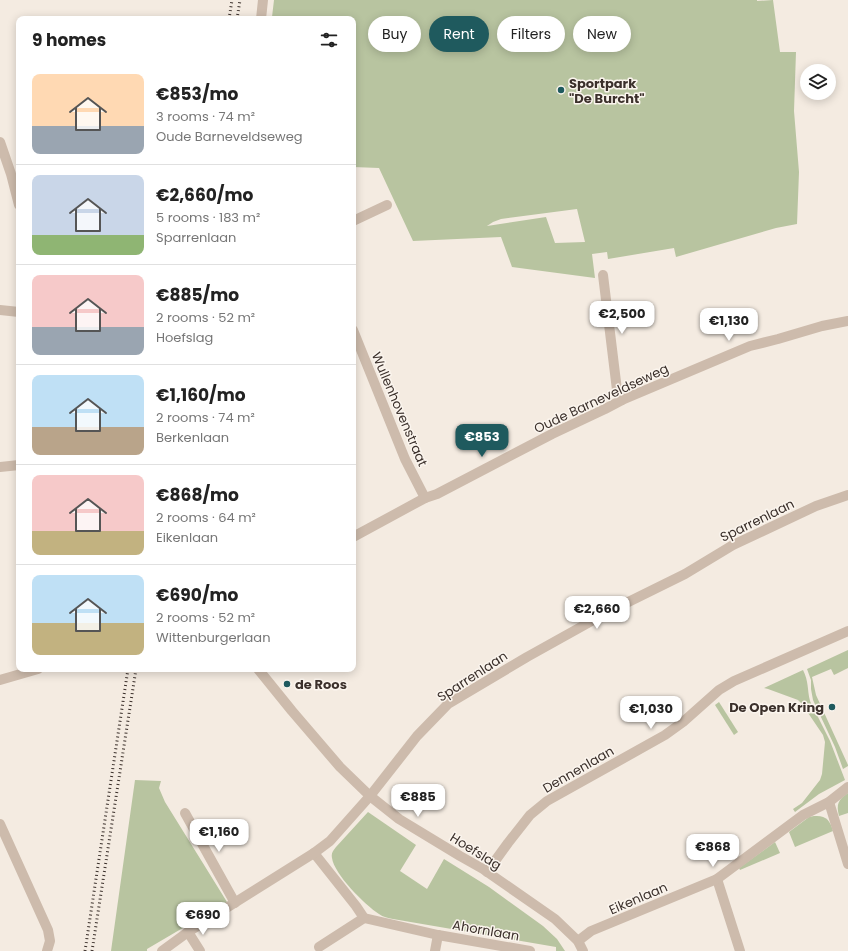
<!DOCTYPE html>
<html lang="en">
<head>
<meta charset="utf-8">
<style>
	:root { --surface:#fff; --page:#f6f6f6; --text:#222; --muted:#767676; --line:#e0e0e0; --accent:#1f5a5e }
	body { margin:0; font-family:Poppins,sans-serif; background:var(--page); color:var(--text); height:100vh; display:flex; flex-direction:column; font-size:15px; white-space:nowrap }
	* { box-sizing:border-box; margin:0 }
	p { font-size:13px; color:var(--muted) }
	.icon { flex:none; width:22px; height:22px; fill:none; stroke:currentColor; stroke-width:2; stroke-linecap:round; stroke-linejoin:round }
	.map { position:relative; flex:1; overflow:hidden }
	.sheet { position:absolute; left:16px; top:16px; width:340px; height:656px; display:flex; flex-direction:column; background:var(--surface); border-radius:8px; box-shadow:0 2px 10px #0003 }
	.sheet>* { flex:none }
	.hud { position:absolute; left:368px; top:16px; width:380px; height:36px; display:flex; gap:8px }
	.fabs { position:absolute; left:800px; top:64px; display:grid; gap:8px }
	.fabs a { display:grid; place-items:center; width:36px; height:36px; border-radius:50%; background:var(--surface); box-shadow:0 2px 10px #0003; font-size:20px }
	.price { position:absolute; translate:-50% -34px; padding:0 9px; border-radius:8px; background:#fff; color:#222; font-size:13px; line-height:26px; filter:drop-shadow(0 1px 2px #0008) }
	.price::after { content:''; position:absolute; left:50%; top:24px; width:12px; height:9px; margin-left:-6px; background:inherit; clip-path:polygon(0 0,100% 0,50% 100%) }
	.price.current { background:var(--accent); color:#fff }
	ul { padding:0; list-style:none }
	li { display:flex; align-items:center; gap:12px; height:100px; padding:0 16px }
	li+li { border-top:1px solid var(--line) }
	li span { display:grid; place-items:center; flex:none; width:112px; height:80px; border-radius:8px; color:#555 }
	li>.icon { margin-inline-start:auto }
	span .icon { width:48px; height:48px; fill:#fffc; stroke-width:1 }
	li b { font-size:17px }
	h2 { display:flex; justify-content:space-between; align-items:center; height:48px; padding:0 16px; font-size:17px }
	.chip { padding:0 14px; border-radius:18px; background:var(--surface); box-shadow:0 2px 10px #0003; font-size:14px; line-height:36px }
	.chip.current { background:var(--accent); color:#fff }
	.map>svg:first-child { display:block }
	.green { fill:#b8c4a0; fill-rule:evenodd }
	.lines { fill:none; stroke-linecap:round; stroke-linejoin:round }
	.minor { stroke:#cdbbac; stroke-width:10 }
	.rail { stroke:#3b302b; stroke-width:3; stroke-dasharray:1 3; stroke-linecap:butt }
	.poi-dot { fill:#1f5a5e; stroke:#fbf5ee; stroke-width:1.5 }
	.labels { text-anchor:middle; stroke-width:3; stroke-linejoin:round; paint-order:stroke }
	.poi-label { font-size:13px; font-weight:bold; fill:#3b302b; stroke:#fbf5ee; text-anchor:start }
	.street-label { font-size:13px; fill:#3b302b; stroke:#fbf5ee }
</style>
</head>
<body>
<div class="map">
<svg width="848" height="951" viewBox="0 0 848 951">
	<rect width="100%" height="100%" fill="#f4ebe1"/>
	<!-- green -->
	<g class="green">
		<path d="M274,0H757V1L773,0L780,52H796L794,111L799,172L797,224L776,228L676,257L674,248L608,259L607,252L592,254L595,278L512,267L501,237L413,241L379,168L353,167V19H269L272,17ZM577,209L585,242L555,243L546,217L487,226L493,222L501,219Z"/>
		<polygon points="848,650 848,668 834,675 831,669 812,677 816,695 848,765 848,766 843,769 835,747 813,700 811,689 811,680 807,669"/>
		<path d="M803,670C809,682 807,689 810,701L830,741L845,780L819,794L795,812L793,809L802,803L820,780L822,774L825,742L823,735L802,704L798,700L768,689L764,688Z"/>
		<polygon points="719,702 738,732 734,735 715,705"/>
		<polygon points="135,780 161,781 159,788 165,802 227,902 147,949 147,951 111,951"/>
		<path d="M848,793V813L839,816C836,804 838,800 848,793Z"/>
		<path d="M368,812L416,845L400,871L427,889L444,859L489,887L543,926L557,939L565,951H556V947L393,919C388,918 383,917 379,914C365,905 334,874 332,858C331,853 333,851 336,847Z"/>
		<path d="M814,816C826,815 830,820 833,831L795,847L789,832L809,817Z"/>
		<polygon points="775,842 780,853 740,870 739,868"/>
	</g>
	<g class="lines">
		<!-- minor -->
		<g class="minor">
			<polyline points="261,19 263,0"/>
			<polyline points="0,142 11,174 19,205"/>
			<polyline points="353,221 387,205"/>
			<polyline points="603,275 617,390 622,400"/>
			<polyline points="0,310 19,312"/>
			<polyline points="353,330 405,459 425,498"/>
			<polyline points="0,467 19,465"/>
			<polyline points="353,537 425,498 437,494 552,434 605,409 622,400 750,346 778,339 822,326 848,321"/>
			<polyline points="258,669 292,711 340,767 370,796 399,819 460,856 483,869 555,919 578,941 583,951"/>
			<polyline points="0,680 38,669"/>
			<polyline points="829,802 848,864"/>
			<polyline points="185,813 235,903"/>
			<polyline points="0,824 48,930 50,941 47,951"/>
			<polyline points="314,853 356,906 364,918 438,935 530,951"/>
			<polyline points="487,872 508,843 530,815 547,801 665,735 683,722 719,690 734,681 848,631"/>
			<polyline points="717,879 740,951"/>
			<polyline points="188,932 200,951"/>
			<polyline points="578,941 591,931 717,879 803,815 829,802 848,787"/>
			<polyline points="319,947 364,918"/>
			<polyline points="162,951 188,932 314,853 330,841 370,796 417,736 448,704 527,657 606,613 685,574 733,545 816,506 848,495"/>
			<polyline points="435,951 438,935"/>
		</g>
		<!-- rail -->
		<g class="rail">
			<polyline points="229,19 232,0"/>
			<polyline points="237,19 240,0"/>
			<polyline points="85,951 128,669"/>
			<polyline points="92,951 136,669"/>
		</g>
	</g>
	<!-- markers -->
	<g class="poi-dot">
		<circle cx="561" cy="90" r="4"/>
		<circle cx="287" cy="684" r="4"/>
		<circle cx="832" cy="707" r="4"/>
	</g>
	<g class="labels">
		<!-- poi labels -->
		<g class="poi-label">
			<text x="569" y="88">Sportpark<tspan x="569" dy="15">"De Burcht"</tspan></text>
			<text x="295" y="689">de Roos</text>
			<text x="824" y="712" text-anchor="end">De Open Kring</text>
		</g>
		<!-- street labels -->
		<g class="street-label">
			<text transform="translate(601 398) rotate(-25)" y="5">Oude Barneveldseweg</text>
			<text transform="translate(400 409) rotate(67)" y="5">Wullenhovenstraat</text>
			<text transform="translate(757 520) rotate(-26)" y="5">Sparrenlaan</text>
			<text transform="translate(472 676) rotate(-33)" y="5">Sparrenlaan</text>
			<text transform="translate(578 769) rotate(-30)" y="5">Dennenlaan</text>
			<text transform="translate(476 851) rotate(32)" y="5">Hoefslag</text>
			<text transform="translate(638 898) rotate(-23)" y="5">Eikenlaan</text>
			<text transform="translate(486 930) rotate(10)" y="5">Ahornlaan</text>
		</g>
	</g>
</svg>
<div class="fabs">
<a><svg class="icon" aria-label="layers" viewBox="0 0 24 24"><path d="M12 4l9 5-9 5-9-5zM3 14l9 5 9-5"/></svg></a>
</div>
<b class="price" style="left:622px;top:335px">€2,500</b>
<b class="price" style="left:729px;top:342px">€1,130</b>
<b class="price current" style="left:482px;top:458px">€853</b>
<b class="price" style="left:597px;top:630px">€2,660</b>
<b class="price" style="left:651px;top:730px">€1,030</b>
<b class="price" style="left:418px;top:818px">€885</b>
<b class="price" style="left:219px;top:853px">€1,160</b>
<b class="price" style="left:713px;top:868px">€868</b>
<b class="price" style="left:203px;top:936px">€690</b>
<div class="hud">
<a class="chip">Buy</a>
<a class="chip current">Rent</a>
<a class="chip">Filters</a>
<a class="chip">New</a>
</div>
<section class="sheet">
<h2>9 homes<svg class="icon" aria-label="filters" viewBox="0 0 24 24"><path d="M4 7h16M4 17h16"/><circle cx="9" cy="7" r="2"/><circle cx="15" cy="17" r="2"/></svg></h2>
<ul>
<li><span style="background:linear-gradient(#ffd9b3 65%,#9aa5b1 0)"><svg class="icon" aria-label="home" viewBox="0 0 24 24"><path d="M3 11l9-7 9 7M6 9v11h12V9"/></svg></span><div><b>€853/mo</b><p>3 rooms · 74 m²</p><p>Oude Barneveldseweg</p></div></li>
<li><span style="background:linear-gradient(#c9d6e8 75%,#8fb573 0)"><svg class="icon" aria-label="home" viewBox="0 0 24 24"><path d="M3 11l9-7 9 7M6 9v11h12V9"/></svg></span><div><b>€2,660/mo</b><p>5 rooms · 183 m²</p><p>Sparrenlaan</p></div></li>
<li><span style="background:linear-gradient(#f6c9c9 65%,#9aa5b1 0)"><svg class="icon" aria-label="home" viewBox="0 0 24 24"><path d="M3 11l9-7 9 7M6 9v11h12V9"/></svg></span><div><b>€885/mo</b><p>2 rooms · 52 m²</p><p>Hoefslag</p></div></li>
<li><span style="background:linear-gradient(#bfe0f5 65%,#b9a48a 0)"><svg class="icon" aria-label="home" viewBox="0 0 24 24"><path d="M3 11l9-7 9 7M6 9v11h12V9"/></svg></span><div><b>€1,160/mo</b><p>2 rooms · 74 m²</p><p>Berkenlaan</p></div></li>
<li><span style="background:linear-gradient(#f6c9c9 70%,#c2b280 0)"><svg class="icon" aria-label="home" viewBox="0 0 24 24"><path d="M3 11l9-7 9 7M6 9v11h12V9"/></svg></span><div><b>€868/mo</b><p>2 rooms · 64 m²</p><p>Eikenlaan</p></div></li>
<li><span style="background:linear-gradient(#bfe0f5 60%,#c2b280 0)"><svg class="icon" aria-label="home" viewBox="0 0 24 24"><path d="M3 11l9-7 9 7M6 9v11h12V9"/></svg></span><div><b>€690/mo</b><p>2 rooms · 52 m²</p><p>Wittenburgerlaan</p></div></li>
</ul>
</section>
</div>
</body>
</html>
